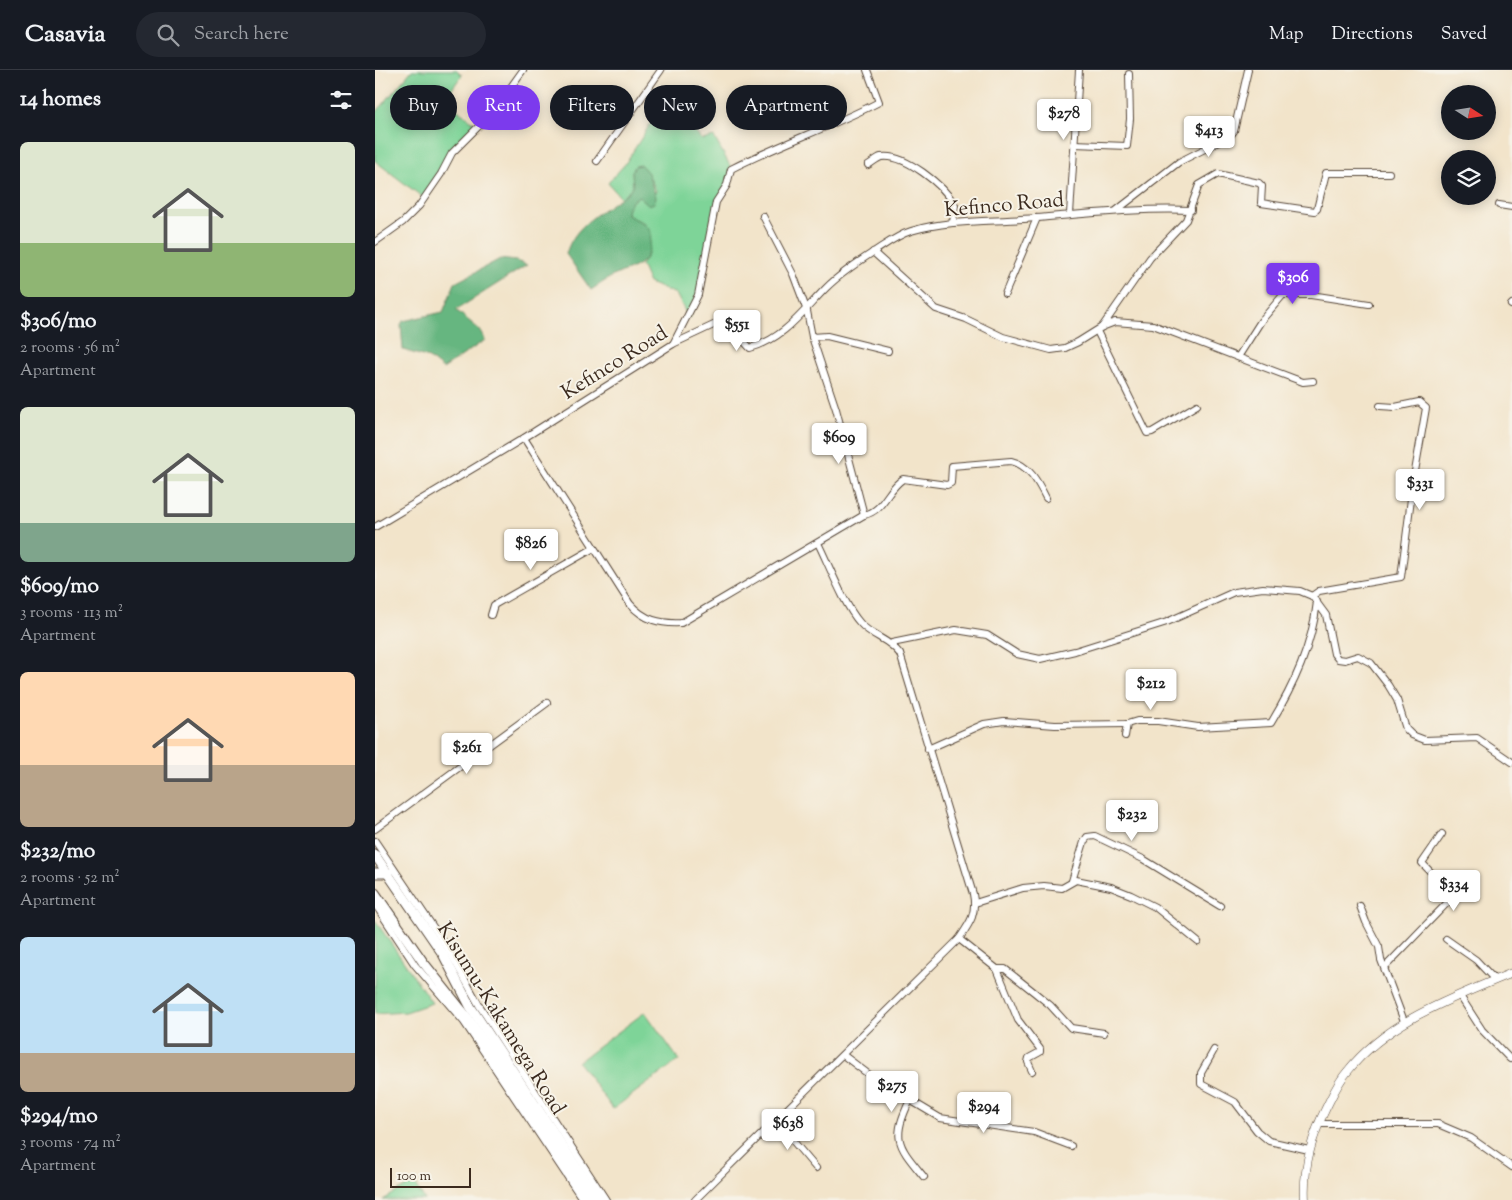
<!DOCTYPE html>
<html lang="en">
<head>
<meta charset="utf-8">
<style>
	:root { --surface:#171b24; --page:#242831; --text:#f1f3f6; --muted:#9ea1a6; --line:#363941; --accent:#7c3aed }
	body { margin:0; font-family:"Sorts Mill Goudy",serif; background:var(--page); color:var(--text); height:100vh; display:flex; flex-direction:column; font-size:19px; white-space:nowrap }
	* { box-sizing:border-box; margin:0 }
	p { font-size:16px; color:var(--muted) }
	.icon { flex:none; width:28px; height:28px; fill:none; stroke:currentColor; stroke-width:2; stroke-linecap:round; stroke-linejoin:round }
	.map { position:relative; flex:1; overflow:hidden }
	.panel { display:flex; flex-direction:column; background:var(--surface); width:375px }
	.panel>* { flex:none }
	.guide { position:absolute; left:15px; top:15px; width:475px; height:45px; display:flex; gap:10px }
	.needle { width:32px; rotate:102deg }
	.buttons { position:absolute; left:1066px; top:15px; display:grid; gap:10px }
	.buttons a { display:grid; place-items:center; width:55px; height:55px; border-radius:50%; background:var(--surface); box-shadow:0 2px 12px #0003; font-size:25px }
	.scale { position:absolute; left:15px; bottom:12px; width:81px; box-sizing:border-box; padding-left:5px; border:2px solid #3b2a1e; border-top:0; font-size:14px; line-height:18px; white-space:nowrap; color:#3b2a1e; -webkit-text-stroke:4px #f7f3e8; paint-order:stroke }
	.price { position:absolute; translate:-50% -42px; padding:0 11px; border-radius:5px; background:#fff; color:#222; font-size:16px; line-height:32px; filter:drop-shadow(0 1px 2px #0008) }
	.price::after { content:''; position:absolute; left:50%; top:30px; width:15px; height:11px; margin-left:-8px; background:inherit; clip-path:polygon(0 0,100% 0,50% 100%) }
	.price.selected { background:var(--accent); color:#fff }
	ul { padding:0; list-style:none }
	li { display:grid; align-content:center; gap:10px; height:265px; padding:0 20px }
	li span { display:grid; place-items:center; height:155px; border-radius:8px; color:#555 }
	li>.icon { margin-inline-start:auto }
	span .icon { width:90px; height:90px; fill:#fffc; stroke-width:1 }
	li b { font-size:21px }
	h2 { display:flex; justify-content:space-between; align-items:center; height:60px; padding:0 20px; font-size:21px }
	.tag { padding:0 18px; border-radius:22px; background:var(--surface); box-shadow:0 2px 12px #0003; font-size:18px; line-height:45px }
	.tag.selected { background:var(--accent); color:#fff }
	header { display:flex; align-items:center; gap:30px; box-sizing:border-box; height:70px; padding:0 25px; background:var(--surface); border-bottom:1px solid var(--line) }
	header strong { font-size:24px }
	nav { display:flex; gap:28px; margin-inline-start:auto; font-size:18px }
	.search { width:350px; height:45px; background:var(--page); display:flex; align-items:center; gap:12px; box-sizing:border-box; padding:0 18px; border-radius:28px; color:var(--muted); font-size:19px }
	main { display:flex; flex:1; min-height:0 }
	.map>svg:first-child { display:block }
	.green { fill:#7ed498; stroke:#5c7f5b }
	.forest { fill:#66b680; stroke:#50704f }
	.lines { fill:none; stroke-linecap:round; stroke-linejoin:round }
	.minor-casing { stroke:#564638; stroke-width:8 }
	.major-casing { stroke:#564638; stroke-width:9 }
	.highway-casing { stroke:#564638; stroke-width:11 }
	.minor { stroke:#fff; stroke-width:6 }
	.major { stroke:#fff; stroke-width:8 }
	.highway { stroke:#fff; stroke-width:9 }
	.labels { text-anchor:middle; stroke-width:4; stroke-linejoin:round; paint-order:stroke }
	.street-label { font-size:21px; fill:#3b2a1e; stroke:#f7f3e8 }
</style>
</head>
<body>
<header>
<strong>Casavia</strong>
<div class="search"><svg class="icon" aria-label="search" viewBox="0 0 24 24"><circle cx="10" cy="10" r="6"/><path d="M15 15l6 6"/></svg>Search here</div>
<nav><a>Map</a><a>Directions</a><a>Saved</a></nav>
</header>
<main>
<section class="panel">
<h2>14 homes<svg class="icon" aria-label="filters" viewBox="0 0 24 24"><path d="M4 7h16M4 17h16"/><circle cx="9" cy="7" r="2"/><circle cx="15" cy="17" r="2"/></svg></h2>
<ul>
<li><span style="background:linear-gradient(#dfe7d0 65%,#8fb573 0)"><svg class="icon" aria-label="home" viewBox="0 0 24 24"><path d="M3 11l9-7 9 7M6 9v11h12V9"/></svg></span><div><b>$306/mo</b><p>2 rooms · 56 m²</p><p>Apartment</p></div></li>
<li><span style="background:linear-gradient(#dfe7d0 75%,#7fa58c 0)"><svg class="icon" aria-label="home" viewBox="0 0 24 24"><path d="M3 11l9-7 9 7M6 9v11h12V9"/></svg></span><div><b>$609/mo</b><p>3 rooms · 113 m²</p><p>Apartment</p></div></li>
<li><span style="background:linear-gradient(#ffd9b3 60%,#b9a48a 0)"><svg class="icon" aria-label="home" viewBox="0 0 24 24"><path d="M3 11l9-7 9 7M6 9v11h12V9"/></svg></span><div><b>$232/mo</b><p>2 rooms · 52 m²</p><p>Apartment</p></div></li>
<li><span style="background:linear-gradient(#bfe0f5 75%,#b9a48a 0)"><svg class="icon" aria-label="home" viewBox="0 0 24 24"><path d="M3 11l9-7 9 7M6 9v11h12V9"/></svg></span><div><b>$294/mo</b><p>3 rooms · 74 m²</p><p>Apartment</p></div></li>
</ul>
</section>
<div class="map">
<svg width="1137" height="1130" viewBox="0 0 1137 1130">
	<rect width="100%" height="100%" fill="#f7f3e8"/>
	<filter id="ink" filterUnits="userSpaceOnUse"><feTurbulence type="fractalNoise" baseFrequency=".02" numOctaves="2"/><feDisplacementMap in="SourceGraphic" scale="10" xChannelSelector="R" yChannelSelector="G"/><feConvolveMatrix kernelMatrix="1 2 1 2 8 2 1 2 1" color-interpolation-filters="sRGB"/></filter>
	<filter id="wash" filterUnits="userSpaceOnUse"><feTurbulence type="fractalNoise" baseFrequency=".0096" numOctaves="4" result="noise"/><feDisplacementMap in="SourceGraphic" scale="20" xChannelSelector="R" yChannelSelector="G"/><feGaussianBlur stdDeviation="1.12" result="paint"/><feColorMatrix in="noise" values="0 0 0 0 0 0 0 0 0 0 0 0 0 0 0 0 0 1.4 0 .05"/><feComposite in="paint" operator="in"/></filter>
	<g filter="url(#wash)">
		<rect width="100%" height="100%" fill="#f2e4ca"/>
		<!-- green -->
		<g class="green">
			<polygon points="37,0 82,0 87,5 69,30 104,56 82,76 50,129 0,91 0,44"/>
			<path d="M291,29L327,70L339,67L358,101L342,133L325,225L314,249L301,224L274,213L266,195C278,181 274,170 269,153L252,145C252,136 256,131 264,126L274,134L281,121L273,103L257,101L258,116L246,128L233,113L250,94Z"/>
			<polygon points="0,850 57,933 31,942 0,944"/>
			<polygon points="270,942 304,990 238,1039 203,992"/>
			<polygon points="38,1112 50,1130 8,1130"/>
		</g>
		<!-- forest -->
		<g class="forest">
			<path d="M266,95L273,103L281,127L279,133L274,135L264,126C256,131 252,136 252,145L269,153L276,162C275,198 263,194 236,207C229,211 223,216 216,220L191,184C199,154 229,141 252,123L258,116L257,101L260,96Z"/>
			<polygon points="125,189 141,191 152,195 81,240 105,260 110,270 68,299 54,288 28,280 26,255 28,251 68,242 80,213"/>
		</g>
	</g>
	<g filter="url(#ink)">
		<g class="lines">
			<!-- minor casing -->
			<g class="minor-casing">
				<g id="minor">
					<polyline points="699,74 752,76 755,49 754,4"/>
					<polyline points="222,91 286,0"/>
					<path d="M493,95C497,93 502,88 506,87C530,83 569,116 580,135L578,153"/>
					<polyline points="1124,135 1137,137"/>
					<polyline points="742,140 804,92 855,66 859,61 873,0"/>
					<polyline points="695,144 704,0"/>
					<polyline points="388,146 418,204 432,241 437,267 461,339 489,445"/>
					<polyline points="0,172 28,152 44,136 66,104 77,83 118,42 148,0"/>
					<polyline points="498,182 561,239 591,249 628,267 676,280 690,278 703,272 727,257 740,252 778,255 928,312 938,311"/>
					<polyline points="630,224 662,148"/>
					<polyline points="1136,235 1137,234"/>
					<polyline points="727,257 775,188 811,150 824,115 843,104 884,113 887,116 886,133 940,141 942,139 951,103 1014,103"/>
					<polyline points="722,261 772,363 777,362 822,335"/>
					<polyline points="437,267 452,266 513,281"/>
					<path d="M298,274L323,225L341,132L352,115L356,99C405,74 456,57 504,32L492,0"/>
					<polyline points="863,287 886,251 908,225 936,225 994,234"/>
					<path d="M149,368L255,534C269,550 285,554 306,553L489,445C509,441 512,419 528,409L572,415L576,413L577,396L636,391C654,395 663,412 671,428"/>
					<path d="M0,457L149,368L298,274L345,252H351L375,278C409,269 428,241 451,218C465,204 483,192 500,181C511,174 523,165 536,161C576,149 619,152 660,148C712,144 763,138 816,140"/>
					<polyline points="937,526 944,521 1026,507 1038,413 1051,338 1044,332 1020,337 1005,336"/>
					<polyline points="116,545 119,535 219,478"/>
					<polyline points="517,573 581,560 612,565 642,584 665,589 700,581 792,552 859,522 888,518 925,521 937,526 951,545 959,584 963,589 970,590 983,586 996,593 1013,615 1022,630 1031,659 1037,665 1050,670 1102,668 1137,692"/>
					<polyline points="750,666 752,654"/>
					<path d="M553,679L609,654L629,651L680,655L752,654L762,651H783L823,657L896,653C919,615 937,576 942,532"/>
					<polyline points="0,759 172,633"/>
					<polyline points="0,771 73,879 104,935 231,1130"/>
					<polyline points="697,811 709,772 712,767 720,766 768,789 845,836"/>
					<polyline points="600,833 648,818 669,816 687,818 701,810 736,817 756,825 780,837 823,872"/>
					<polyline points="0,834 40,895 89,952 208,1130"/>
					<polyline points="985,836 991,852 1004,877 1006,890 1029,951"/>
					<polyline points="584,869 622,899 643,950 665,979 665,982 654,988 653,992 657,1001"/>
					<polyline points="1071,869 1101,890 1120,910"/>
					<polyline points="1010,897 1075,830 1074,821 1047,793 1067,764"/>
					<polyline points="622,899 630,899 659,922 675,935 696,958 729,963"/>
					<polyline points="1085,926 1107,960 1135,989"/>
					<polyline points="839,980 826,1003 826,1014 860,1032 882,1061 894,1071 934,1080"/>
					<path d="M468,985L513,1019L535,1030C516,1070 523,1075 549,1107"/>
					<polyline points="535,1030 565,1048 659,1062 696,1076"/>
					<polyline points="401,1051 441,1098"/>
					<polyline points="943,1054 1063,1054 1096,1068 1137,1097"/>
					<path d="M320,1130L584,869C595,853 602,844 598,824L525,584C513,568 497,567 485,553C469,535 454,495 443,473"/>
				</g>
			</g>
			<!-- major casing -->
			<g class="major-casing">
				<path id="major" d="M930,1130C928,1097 936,1068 951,1038C957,1026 963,1012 972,1002C1013,950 1078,928 1137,903"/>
			</g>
			<!-- highway casing -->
			<g class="highway-casing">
				<g id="highway">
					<polyline points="0,785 68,884 95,936 223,1130"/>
					<polyline points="0,803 14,803"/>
					<polyline points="0,823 48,892 92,947 215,1130"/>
				</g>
			</g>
			<!-- minor -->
			<use href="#minor" class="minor"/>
			<!-- major -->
			<use href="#major" class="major"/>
			<!-- highway -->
			<use href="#highway" class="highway"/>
		</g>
	</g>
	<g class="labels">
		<!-- street labels -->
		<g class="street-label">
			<text transform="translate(629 134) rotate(-5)" y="7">Kefinco Road</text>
			<text transform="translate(239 292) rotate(-32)" y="7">Kefinco Road</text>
			<text transform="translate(127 948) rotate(58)" y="7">Kisumu-Kakamega Road</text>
		</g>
	</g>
</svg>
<div class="buttons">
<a><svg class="needle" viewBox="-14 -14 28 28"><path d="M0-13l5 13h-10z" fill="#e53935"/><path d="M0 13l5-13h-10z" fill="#9ea1a6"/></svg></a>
<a><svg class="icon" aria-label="layers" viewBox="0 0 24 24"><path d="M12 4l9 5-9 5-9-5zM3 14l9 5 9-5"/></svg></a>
</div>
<div class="scale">100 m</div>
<b class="price" style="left:689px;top:71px">$278</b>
<b class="price" style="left:834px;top:88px">$413</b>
<b class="price selected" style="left:918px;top:235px">$306</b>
<b class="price" style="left:362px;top:282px">$551</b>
<b class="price" style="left:464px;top:395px">$609</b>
<b class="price" style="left:1045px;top:441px">$331</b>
<b class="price" style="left:156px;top:501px">$826</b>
<b class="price" style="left:776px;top:641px">$212</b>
<b class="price" style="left:92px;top:705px">$261</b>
<b class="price" style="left:757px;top:772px">$232</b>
<b class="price" style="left:1079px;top:842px">$334</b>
<b class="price" style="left:517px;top:1043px">$275</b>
<b class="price" style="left:609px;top:1064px">$294</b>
<b class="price" style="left:413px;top:1081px">$638</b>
<div class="guide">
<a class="tag">Buy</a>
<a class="tag selected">Rent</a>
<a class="tag">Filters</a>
<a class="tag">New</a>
<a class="tag">Apartment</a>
</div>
</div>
</main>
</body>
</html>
